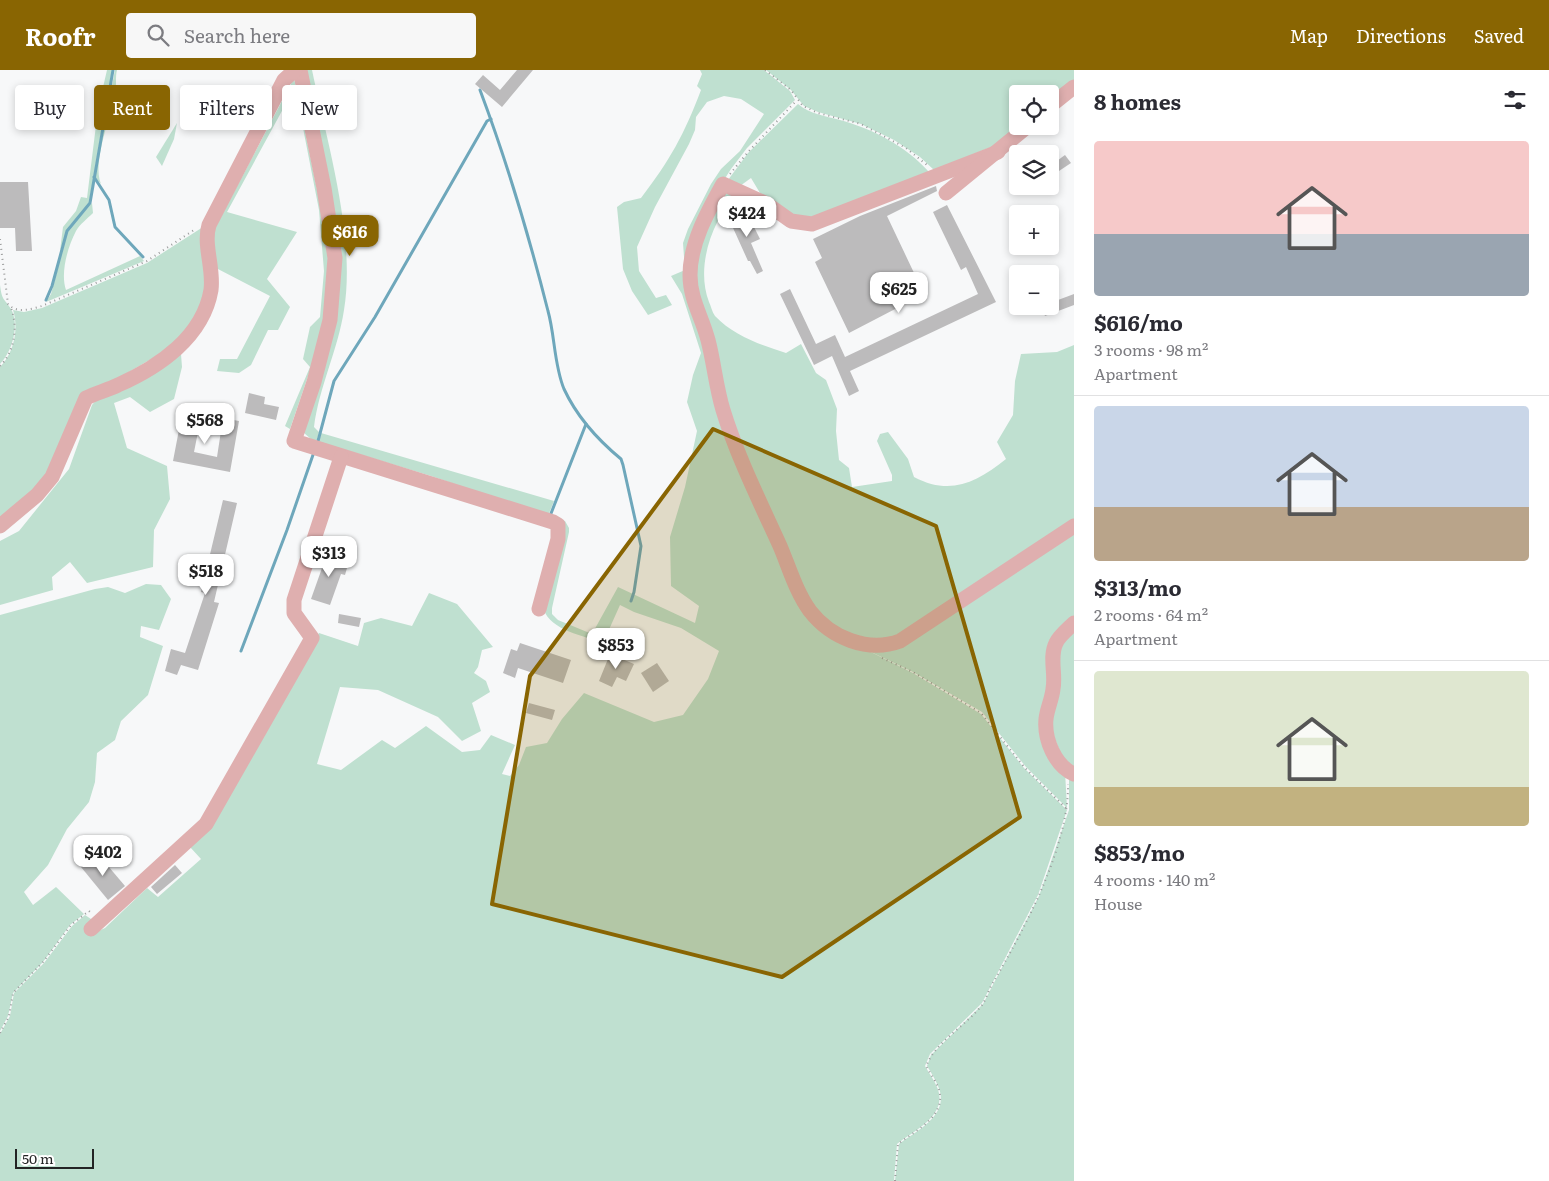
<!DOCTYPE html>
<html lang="en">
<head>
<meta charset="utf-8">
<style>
	:root { --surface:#fff; --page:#f7f7f7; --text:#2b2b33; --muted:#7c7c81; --line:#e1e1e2; --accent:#896502 }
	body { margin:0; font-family:Literata,serif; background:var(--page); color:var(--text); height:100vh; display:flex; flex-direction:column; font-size:19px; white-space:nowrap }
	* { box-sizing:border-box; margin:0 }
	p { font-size:16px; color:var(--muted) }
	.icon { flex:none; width:28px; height:28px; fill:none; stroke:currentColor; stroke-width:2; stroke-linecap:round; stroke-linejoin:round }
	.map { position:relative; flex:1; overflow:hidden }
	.details { display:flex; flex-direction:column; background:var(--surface); width:475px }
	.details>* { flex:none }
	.banner { position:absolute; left:15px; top:15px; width:475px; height:45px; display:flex; gap:10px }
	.controls { position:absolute; left:1009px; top:15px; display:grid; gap:10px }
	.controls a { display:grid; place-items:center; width:50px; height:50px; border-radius:5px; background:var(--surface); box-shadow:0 2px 8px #0003; font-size:25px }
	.scale { position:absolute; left:15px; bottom:12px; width:79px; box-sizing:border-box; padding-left:5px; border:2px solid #232424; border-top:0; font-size:14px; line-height:18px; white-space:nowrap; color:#232424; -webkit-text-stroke:4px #fff; paint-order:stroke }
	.price { position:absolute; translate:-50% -42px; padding:0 11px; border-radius:10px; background:#fff; color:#222; font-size:16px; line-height:32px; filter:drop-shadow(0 1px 2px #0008) }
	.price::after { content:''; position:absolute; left:50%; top:30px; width:15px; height:11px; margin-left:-8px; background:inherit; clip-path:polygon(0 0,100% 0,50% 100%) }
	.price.on { background:var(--accent); color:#fff }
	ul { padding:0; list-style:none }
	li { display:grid; align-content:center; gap:10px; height:265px; padding:0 20px }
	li+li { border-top:1px solid var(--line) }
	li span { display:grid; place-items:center; height:155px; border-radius:5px; color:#555 }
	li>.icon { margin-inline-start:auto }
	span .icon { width:90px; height:90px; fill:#fffc; stroke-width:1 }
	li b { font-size:21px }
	h2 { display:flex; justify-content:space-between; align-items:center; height:60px; padding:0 20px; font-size:21px }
	.tag { padding:0 18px; border-radius:5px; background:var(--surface); box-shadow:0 2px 8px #0003; font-size:18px; line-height:45px }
	.tag.on { background:var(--accent); color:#fff }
	header { display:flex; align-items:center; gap:30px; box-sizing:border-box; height:70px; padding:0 25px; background:var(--accent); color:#fff }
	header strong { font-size:24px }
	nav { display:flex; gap:28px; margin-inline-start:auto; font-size:18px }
	.search { width:350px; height:45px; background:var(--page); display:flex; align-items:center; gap:12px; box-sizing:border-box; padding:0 18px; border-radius:5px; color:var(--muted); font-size:19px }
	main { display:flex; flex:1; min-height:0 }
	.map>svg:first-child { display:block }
	.green { fill:#bfe0d0 }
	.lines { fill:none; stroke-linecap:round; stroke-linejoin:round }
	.stream { stroke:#6ea7bb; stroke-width:3 }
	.building { fill:#bcbbbc }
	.path { stroke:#9a9b9b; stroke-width:2; stroke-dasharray:1 4; stroke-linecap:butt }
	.minor { stroke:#dfafaf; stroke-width:15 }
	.marked { fill:#896502; fill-opacity:0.2; stroke:#896502; stroke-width:4; stroke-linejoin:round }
</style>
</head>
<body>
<header>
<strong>Roofr</strong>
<div class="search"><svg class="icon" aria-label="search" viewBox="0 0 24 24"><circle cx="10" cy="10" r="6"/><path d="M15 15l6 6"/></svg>Search here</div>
<nav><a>Map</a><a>Directions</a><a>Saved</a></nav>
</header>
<main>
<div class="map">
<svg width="1074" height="1111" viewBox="0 0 1074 1111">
	<rect width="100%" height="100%" fill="#f7f8f9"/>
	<!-- green -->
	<g class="green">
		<polygon points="107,0 112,0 89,133 84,141 70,155 60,181 63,157 76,141 81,127 87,128 98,39"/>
		<path d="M115,0H117C115,7 117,15 115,23C111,47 92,91 101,114L94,106Z"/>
		<path d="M305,0H312C327,72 356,167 344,240C338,280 319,317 314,357L319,362L317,370H312L303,362L338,234Z"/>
		<path d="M700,0H764L790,21L795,30L747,78L731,99L722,113L691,183L712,296L800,526L857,575L913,603L981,644L1024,698L1067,740L1038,825L982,933L930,984L925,996C929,1003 934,1010 937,1017C949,1045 915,1060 897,1074L894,1111H0V964L10,946L14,923L44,893L72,856L85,845L91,849L92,864L105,858L147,818L158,827L201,789L190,777L319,563L358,576L364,553L381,548L412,556L429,523L457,534L493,577L482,580L478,597L474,603L486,611L490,622L472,633L481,661L462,671L438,647L378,620L340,617L317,694L341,700L382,670L395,678L426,656L462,682L480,680L491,665L515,675L502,704L510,706L519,695L526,677L547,673L562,649L584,623L654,652L683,645L708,609L719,581L681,558L634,542L620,535L603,573C585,566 550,560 544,540L562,450L565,451L569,458V462L552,538V544L558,550L592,564L618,517L695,553L699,536L671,516L670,467L685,417L697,361L687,332L693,305L701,283L682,224L671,206L685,200L683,173L688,159L711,114L721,99L740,81L764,44L741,29L724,26L707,32L696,47L695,60L689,74L655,137L637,177L639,201L656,228L666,225L672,235L648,245L632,221L623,199L617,137L624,132L641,128C670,90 684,65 701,20L697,16L702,4Z"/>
		<polygon points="766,0 1074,0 1074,13 1050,27 1050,24 1018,24 1018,56 1001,73 934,100 920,87 894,70 861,54 818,42 804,36 791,20"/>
		<polygon points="294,8 329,177 328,248 290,359 285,356 310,297 303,289 310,257 320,247 324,201 319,140 295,17 227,142 297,162 267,209 290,237 278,260 268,260 251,295 239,303 217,301 220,289 237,289 270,226 216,198 213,162"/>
		<path d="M798,34C810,44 825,46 840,50C873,59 906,76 929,102L804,151L763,128L751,108L740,116L728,110L748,83Z"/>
		<polygon points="177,53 174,69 162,96 156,87"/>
		<path d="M723,117L737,122C713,150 695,195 709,232C711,236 712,242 715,246C734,266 761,275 786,283L801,274L816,303L826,310L837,339L836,361L839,390L849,398L852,417L892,411V405L877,371L880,364L888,362L908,389L914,407C950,426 976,413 1006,389L997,372L1013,345L1015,311L1021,284L1057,282L1074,275V454L899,569L864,575L812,540L745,392L691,203Z"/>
		<path d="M92,133L93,143C87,149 80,154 76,161C68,176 60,203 66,220L140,186L144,191L46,232L51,224L68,160Z"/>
		<path d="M203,157L210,217L184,270L91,324L53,407L0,455V297C14,283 19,259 13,240L24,242L42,238L147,193Z"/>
		<path d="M0,215C2,231 4,228 11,239C20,255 12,282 0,294Z"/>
		<polygon points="181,284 182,297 174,329 150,342 130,327 114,333 127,378 167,396 170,429 154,460 153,497 87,513 70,492 52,507 53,520 0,535 0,471 19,461 69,399 92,335 97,329"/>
		<polygon points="321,363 554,431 548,446 431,406 319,372"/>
		<polygon points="1074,458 1074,551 1063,561 1044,649 1065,701 1067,738 1026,697 982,642 913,602 869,581"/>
		<polygon points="146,514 161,515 171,529 159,560 141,556 140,567 163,576 148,625 121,651 115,670 97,683 95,712 89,732 67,759 48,795 24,822 33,835 56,817 84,844 70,855 43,892 13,923 8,946 0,961 0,545 95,519 108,517 125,523"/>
		<polygon points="1074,555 1074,703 1068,701 1047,650 1054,584"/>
		<path d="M1069,703L1074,705V1111H895L899,1074C917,1060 951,1045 938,1016C935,1009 931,1002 927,996L931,985L983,934L1039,826L1069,740Z"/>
	</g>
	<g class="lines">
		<!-- stream -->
		<g class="stream">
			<path d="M480,20C507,92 529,166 548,241C555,266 554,295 564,319C577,347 598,370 621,389L623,395L641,476L634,522L631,531"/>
			<polyline points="94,107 109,130 115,157 143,187"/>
			<polyline points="46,230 52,216 67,161 90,133 113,0"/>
			<polyline points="318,371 334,311 375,247 487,51 491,49"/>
			<polyline points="550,446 586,354"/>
			<polyline points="241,581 287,460 314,382"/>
		</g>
	</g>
	<!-- building -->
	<g class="building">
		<polygon points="517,0 533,0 502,37 475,14 483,5 500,20"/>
		<polygon points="1065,85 1071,93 1056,103 1050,96"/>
		<polygon points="0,112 28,112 32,181 16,181 15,158 0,158"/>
		<polygon points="936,116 937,121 887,146 924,224 849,263 815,192 822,188 813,169 860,146"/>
		<polygon points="947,135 996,232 850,301 859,321 849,326 832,286 814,295 780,224 790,219 816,274 835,265 845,287 978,224 966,197 961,200 933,142"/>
		<polygon points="746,141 760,169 751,173 763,201 757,204 750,191 748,191 729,149"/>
		<polygon points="1074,224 1074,235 1045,246 1041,236 1050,236 1050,233"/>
		<polygon points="249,323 265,327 264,334 279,337 276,350 245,343"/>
		<polygon points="182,344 201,347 194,382 217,387 223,348 239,351 230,402 173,391"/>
		<polygon points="223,430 237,433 214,532 219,533 198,600 181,595 177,605 165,601 171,579 185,583 205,523 201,522"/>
		<polygon points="323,482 349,491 345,505 341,504 330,535 311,529 322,498 318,497"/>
		<polygon points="339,544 361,548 359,557 338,553"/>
		<polygon points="520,573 571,590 563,613 518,598 515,608 503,603 511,579 517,581"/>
		<polygon points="610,584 634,594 626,611 617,607 612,617 599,611"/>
		<polygon points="657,593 669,611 653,622 641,603"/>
		<polygon points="529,633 555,640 552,650 526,643"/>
		<polygon points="97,783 125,816 108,830 81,797"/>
		<polygon points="175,795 182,803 157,824 151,817"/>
	</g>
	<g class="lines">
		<!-- path -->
		<g class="path">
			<polyline points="765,0 791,20 803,36 818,43 861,54 906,78 927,95"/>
			<polyline points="730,104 748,82 797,30"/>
			<path d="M0,169L8,234C17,244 31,239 42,236L147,191L194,160"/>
			<path d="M0,296C15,281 18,257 11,238"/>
			<polyline points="882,588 913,602 981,643 1025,698 1067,739"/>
			<polyline points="0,963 9,946 13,923 43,892 71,855 89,841 91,843"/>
			<path d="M895,1111L898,1074C916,1060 949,1045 938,1017C935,1010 930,1003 926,996C937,970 965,957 982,935C987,928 989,918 994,911C1025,858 1069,776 1068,714"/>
		</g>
		<!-- minor -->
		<g class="minor">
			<polyline points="300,0 324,118 335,188 330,250 314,312 294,371 553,452 558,455 558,469 539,539"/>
			<polyline points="1050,36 1074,17"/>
			<path d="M998,82L812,154L791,151L767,134L723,114C708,141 690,173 690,205C690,229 702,247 708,270C714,293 716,317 723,340C737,386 760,432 780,476C789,497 796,522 810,541C831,568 868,583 900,571L1074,456"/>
			<polyline points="946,123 1028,56"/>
			<path d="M0,456L37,425L52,407L86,328C96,323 108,320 118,315C159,297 203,267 211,220C214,198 203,175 209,155L284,10L295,0"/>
			<path d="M1074,553C1068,559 1059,566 1056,573C1049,587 1056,604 1053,619C1052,629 1047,639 1046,649C1044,669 1055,696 1074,704"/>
			<polyline points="91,859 206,754 312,568 294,543 294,530 341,387"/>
		</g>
	</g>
	<!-- marked area -->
	<path class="marked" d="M713,359L936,456L1020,747L782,907L492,834L530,606Z"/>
</svg>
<div class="controls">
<a><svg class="icon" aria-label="locate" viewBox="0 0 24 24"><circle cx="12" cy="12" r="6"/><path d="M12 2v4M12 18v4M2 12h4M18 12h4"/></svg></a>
<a><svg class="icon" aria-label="layers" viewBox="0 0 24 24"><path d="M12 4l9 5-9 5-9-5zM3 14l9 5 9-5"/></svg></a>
<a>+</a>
<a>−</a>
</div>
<div class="scale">50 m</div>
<b class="price" style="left:747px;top:168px">$424</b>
<b class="price on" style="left:350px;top:187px">$616</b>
<b class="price" style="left:899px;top:244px">$625</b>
<b class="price" style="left:205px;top:375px">$568</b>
<b class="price" style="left:329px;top:508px">$313</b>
<b class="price" style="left:206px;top:526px">$518</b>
<b class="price" style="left:616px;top:600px">$853</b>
<b class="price" style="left:103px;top:807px">$402</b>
<div class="banner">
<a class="tag">Buy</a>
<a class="tag on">Rent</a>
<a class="tag">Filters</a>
<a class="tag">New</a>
</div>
</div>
<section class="details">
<h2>8 homes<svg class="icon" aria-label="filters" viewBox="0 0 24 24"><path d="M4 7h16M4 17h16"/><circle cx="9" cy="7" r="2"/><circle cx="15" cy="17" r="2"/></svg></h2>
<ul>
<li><span style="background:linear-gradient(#f6c9c9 60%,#9aa5b1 0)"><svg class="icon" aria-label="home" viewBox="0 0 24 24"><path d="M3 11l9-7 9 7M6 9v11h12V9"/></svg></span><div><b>$616/mo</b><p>3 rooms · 98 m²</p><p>Apartment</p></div></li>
<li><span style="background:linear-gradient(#c9d6e8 65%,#b9a48a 0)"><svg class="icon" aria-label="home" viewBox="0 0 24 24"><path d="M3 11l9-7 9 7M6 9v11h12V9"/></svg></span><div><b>$313/mo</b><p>2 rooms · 64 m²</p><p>Apartment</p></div></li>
<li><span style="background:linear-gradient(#dfe7d0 75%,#c2b280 0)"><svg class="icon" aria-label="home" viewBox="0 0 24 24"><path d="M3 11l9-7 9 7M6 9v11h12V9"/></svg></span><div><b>$853/mo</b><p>4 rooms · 140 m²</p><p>House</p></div></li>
</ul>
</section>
</main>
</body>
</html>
